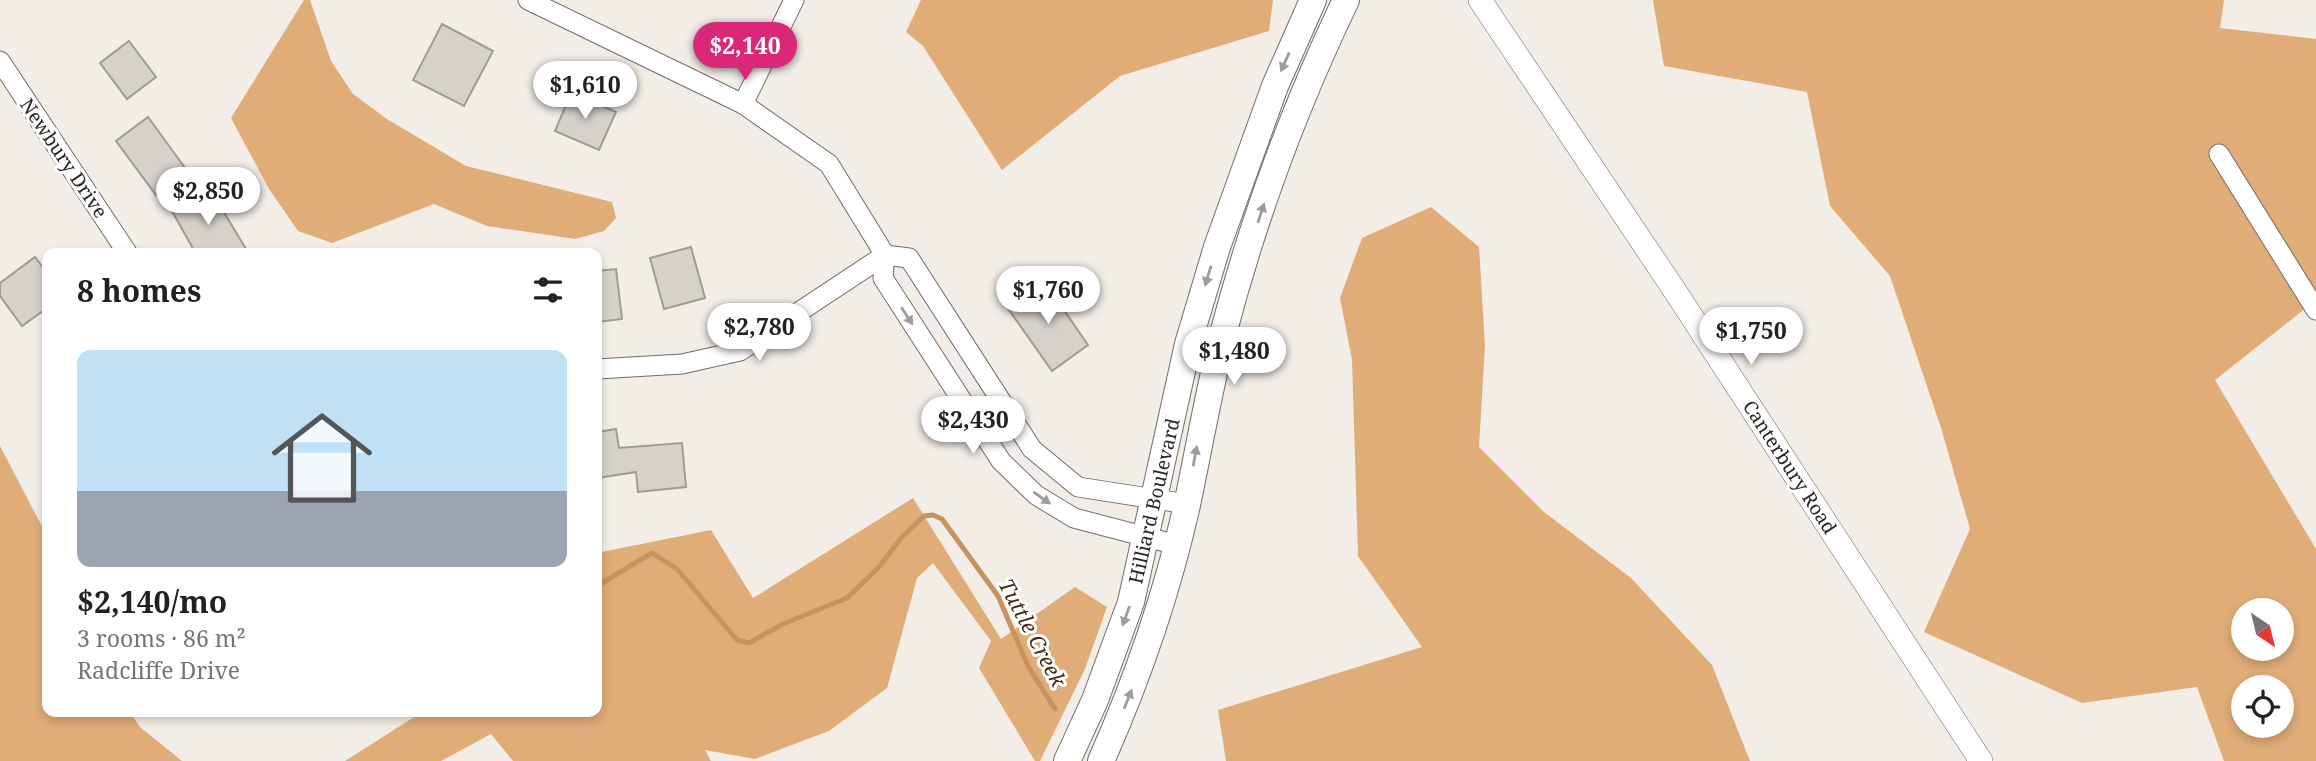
<!DOCTYPE html>
<html lang="en">
<head>
<meta charset="utf-8">
<style>
	:root { --surface:#fff; --page:#f6f6f6; --text:#202124; --muted:#757577; --accent:#db2777 }
	body { margin:0; font-family:"Noto Serif",serif; background:var(--page); color:var(--text); height:100vh; display:flex; flex-direction:column; font-size:26px; white-space:nowrap }
	* { box-sizing:border-box; margin:0 }
	p { font-size:23px; color:var(--muted) }
	.icon { flex:none; width:38px; height:38px; fill:none; stroke:currentColor; stroke-width:2; stroke-linecap:round; stroke-linejoin:round }
	.map { position:relative; flex:1; overflow:hidden }
	.details { position:absolute; left:42px; top:248px; width:560px; height:469px; display:flex; flex-direction:column; background:var(--surface); border-radius:14px; box-shadow:0 4px 10px #0003 }
	.details>* { flex:none }
	.needle { width:46px; rotate:145deg }
	.controls { position:absolute; left:2231px; top:598px; display:grid; gap:14px }
	.controls a { display:grid; place-items:center; width:63px; height:63px; border-radius:50%; background:var(--surface); box-shadow:0 4px 10px #0003; font-size:35px }
	.price { position:absolute; translate:-50% -60px; padding:0 16px; border-radius:24px; background:#fff; color:#222; font-size:23px; line-height:46px; filter:drop-shadow(0 2px 4px #0008) }
	.price::after { content:''; position:absolute; left:50%; top:42px; width:21px; height:16px; margin-left:-10px; background:inherit; clip-path:polygon(0 0,100% 0,50% 100%) }
	.price.selected { background:var(--accent); color:#fff }
	ul { padding:0; list-style:none }
	li { display:grid; align-content:center; gap:14px; height:371px; padding:0 35px }
	li span { display:grid; place-items:center; height:217px; border-radius:14px; color:#555 }
	li>.icon { margin-inline-start:auto }
	span .icon { width:126px; height:126px; fill:#fffc; stroke-width:1 }
	li b { font-size:30px }
	h2 { display:flex; justify-content:space-between; align-items:center; height:84px; padding:0 35px; font-size:30px }
	.map>svg:first-child { display:block }
	.forest { fill:#e0ac78; fill-rule:evenodd }
	.lines { fill:none; stroke-linecap:round; stroke-linejoin:round }
	.stream { stroke:#c79461; stroke-width:5 }
	.building { fill:#d7d1cb; stroke:#a19b96; stroke-width:2 }
	.minor-casing { stroke:#726c67; stroke-width:21 }
	.tertiary-casing { stroke:#726c67; stroke-width:24 }
	.secondary-casing { stroke:#726c67; stroke-width:28 }
	.minor { stroke:#fff; stroke-width:19 }
	.tertiary { stroke:#fff; stroke-width:23 }
	.secondary { stroke:#fff; stroke-width:26 }
	.oneway { fill:#9e9d9c }
	.labels { text-anchor:middle; stroke-width:6; stroke-linejoin:round; paint-order:stroke }
	.street-label { font-size:19px; fill:#282624; stroke:#fff }
	.water-label { font-size:21px; font-style:italic; fill:#412b13; stroke:#fff }
</style>
</head>
<body>
<div class="map">
<svg width="2316" height="761" viewBox="0 0 2316 761">
	<rect width="100%" height="100%" fill="#f3ede7"/>
	<!-- forest -->
	<g class="forest">
		<polygon points="304,0 310,0 331,61 353,94 387,119 466,166 612,202 616,218 604,231 575,239 487,226 434,204 332,243 298,231 269,189 231,118"/>
		<polygon points="921,0 1273,0 1269,31 1120,76 1002,170 923,46 906,32"/>
		<path d="M1653,0H2224L2220,28L2316,39V300L2215,380L2316,549V761H2224L2197,687L2082,703L1924,632L1970,529L1942,431L1890,276L1830,206L1807,92L1664,66ZM2244,611H2282V649H2244ZM2244,688H2282V726H2244Z"/>
		<polygon points="1431,207 1479,247 1485,345 1479,447 1544,512 1631,578 1712,665 1750,761 1226,761 1218,710 1422,647 1358,556 1352,360 1340,298 1362,238"/>
		<polygon points="0,446 47,536 47,712 130,712 140,727 182,761 0,761"/>
		<polygon points="913,498 1001,639 1075,587 1107,607 1085,669 1040,761 1035,761 979,668 991,641 933,563 917,578 887,688 829,731 755,759 705,750 711,761 513,761 491,734 441,761 345,761 422,712 597,712 597,553 711,530 753,598"/>
	</g>
	<g class="lines">
		<!-- stream -->
		<polyline class="stream" points="597,586 652,553 677,569 737,640 749,643 783,624 847,598 880,566 901,538 924,516 933,515 942,519 998,596 1028,666 1055,709"/>
	</g>
	<!-- building -->
	<g class="building">
		<polygon points="442,24 493,51 464,106 413,80"/>
		<polygon points="129,41 156,77 127,99 100,63"/>
		<polygon points="571,93 616,112 599,150 555,131"/>
		<polygon points="148,117 188,172 156,195 116,141"/>
		<polygon points="210,189 246,249 238,254 196,254 172,211"/>
		<polygon points="691,247 705,298 664,309 650,258"/>
		<polygon points="35,257 47,273 47,308 22,326 0,296 0,283"/>
		<polygon points="616,269 622,319 597,322 597,271"/>
		<polygon points="1044,281 1088,345 1052,371 1007,307"/>
		<polygon points="616,429 619,448 682,443 686,487 638,492 636,472 597,478 597,432"/>
	</g>
	<g class="lines">
		<!-- minor casing -->
		<g class="minor-casing">
			<g id="minor">
				<polyline points="528,0 743,104 829,164 885,255"/>
				<polyline points="0,61 128,254"/>
				<polyline points="743,104 794,0"/>
				<polyline points="2219,154 2316,310"/>
				<polyline points="885,255 883,278 1001,461 1036,495 1074,518 1177,545"/>
				<polyline points="885,255 909,258 1032,449 1078,487 1187,504"/>
				<polyline points="597,369 682,364 740,351 885,255"/>
			</g>
		</g>
		<!-- tertiary casing -->
		<g class="tertiary-casing">
			<polyline id="tertiary" points="1480,0 1675,291 1981,761"/>
		</g>
		<!-- secondary casing -->
		<g class="secondary-casing">
			<g id="secondary">
				<polyline points="1067,761 1095,700 1131,602 1188,344 1217,247 1275,86 1313,0"/>
				<path d="M1101,761C1138,678 1167,594 1187,505C1199,448 1209,390 1223,334C1253,220 1295,106 1346,0"/>
			</g>
		</g>
		<!-- minor -->
		<use href="#minor" class="minor"/>
		<!-- tertiary -->
		<use href="#tertiary" class="tertiary"/>
		<!-- secondary -->
		<use href="#secondary" class="secondary"/>
	</g>
	<!-- one-way arrows -->
	<defs><path id="oneway-solid" d="M-6-.8H1V-3.2L6.5 0L1 3.2V.8H-6Z" transform="scale(1.75)"/></defs>
	<g class="oneway">
		<use href="#oneway-solid" transform="translate(1285 62) rotate(114)"/>
		<use href="#oneway-solid" transform="translate(1261 213) rotate(-72)"/>
		<use href="#oneway-solid" transform="translate(1208 276) rotate(107)"/>
		<use href="#oneway-solid" transform="translate(907 316) rotate(57)"/>
		<use href="#oneway-solid" transform="translate(1195 456) rotate(-80)"/>
		<use href="#oneway-solid" transform="translate(1042 498) rotate(35)"/>
		<use href="#oneway-solid" transform="translate(1126 616) rotate(110)"/>
		<use href="#oneway-solid" transform="translate(1128 699) rotate(-68)"/>
	</g>
	<g class="labels">
		<!-- street labels -->
		<g class="street-label">
			<text transform="translate(64 158) rotate(56)" y="7">Newbury Drive</text>
			<text transform="translate(1790 467) rotate(57)" y="7">Canterbury Road</text>
			<text transform="translate(1154 501) rotate(-77)" y="7">Hilliard Boulevard</text>
		</g>
		<!-- water labels -->
		<g class="water-label">
			<text transform="translate(1032 633) rotate(62)" y="7">Tuttle Creek</text>
		</g>
	</g>
</svg>
<div class="controls">
<a><svg class="needle" viewBox="-14 -14 28 28"><path d="M0-13l5 13h-10z" fill="#e53935"/><path d="M0 13l5-13h-10z" fill="#757577"/></svg></a>
<a><svg class="icon" aria-label="locate" viewBox="0 0 24 24"><circle cx="12" cy="12" r="6"/><path d="M12 2v4M12 18v4M2 12h4M18 12h4"/></svg></a>
</div>
<b class="price selected" style="left:745px;top:82px">$2,140</b>
<b class="price" style="left:585px;top:121px">$1,610</b>
<b class="price" style="left:208px;top:227px">$2,850</b>
<b class="price" style="left:1048px;top:326px">$1,760</b>
<b class="price" style="left:759px;top:363px">$2,780</b>
<b class="price" style="left:1751px;top:367px">$1,750</b>
<b class="price" style="left:1234px;top:387px">$1,480</b>
<b class="price" style="left:973px;top:456px">$2,430</b>
<section class="details">
<h2>8 homes<svg class="icon" aria-label="filters" viewBox="0 0 24 24"><path d="M4 7h16M4 17h16"/><circle cx="9" cy="7" r="2"/><circle cx="15" cy="17" r="2"/></svg></h2>
<ul>
<li><span style="background:linear-gradient(#bfe0f5 65%,#9aa5b1 0)"><svg class="icon" aria-label="home" viewBox="0 0 24 24"><path d="M3 11l9-7 9 7M6 9v11h12V9"/></svg></span><div><b>$2,140/mo</b><p>3 rooms · 86 m²</p><p>Radcliffe Drive</p></div></li>
</ul>
</section>
</div>
</body>
</html>
